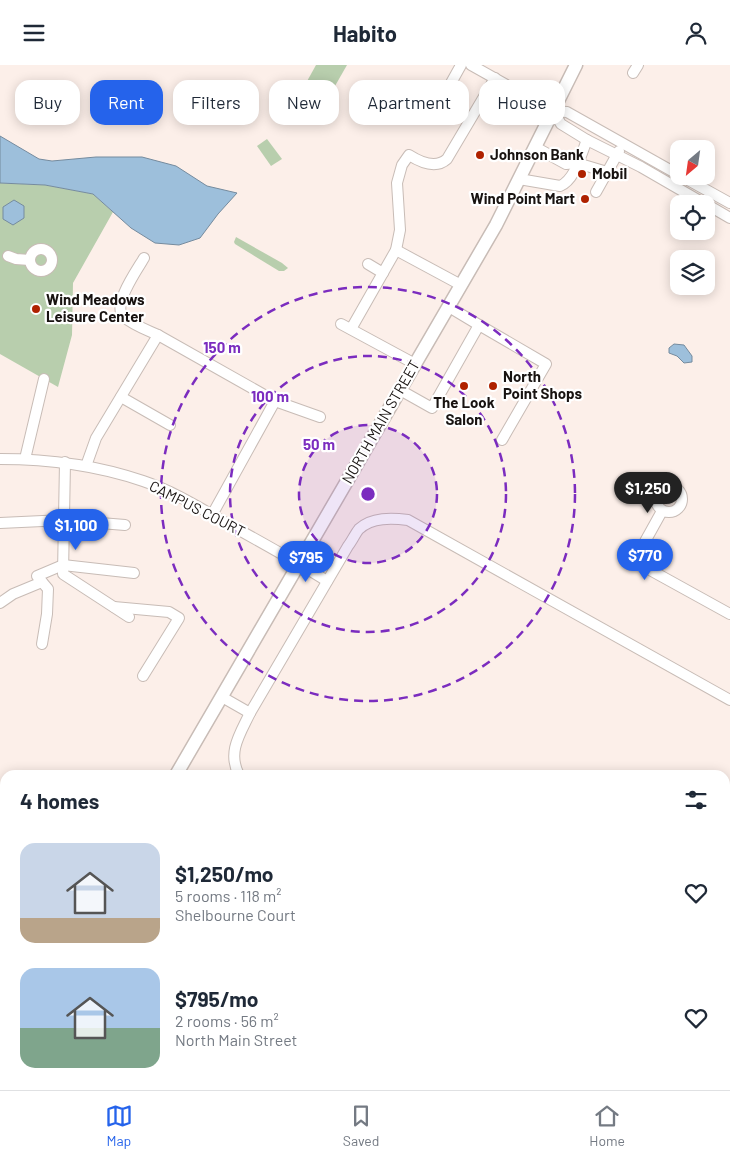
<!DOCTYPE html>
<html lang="en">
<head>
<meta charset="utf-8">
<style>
	:root { --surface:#fff; --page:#f6f6f7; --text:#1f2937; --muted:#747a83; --line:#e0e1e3; --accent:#2563eb }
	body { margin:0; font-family:Barlow,sans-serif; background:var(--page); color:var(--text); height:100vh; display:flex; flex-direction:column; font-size:19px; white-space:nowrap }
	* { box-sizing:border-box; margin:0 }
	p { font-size:16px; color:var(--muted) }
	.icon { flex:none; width:28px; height:28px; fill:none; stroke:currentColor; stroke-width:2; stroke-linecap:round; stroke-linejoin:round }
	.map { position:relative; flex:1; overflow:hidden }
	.details { position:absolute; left:0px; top:705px; width:730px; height:320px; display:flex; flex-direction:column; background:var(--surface); border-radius:15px 15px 0 0; box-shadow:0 2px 12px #0003 }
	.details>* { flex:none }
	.guide { position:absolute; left:15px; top:15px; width:700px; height:45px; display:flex; gap:10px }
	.needle { width:32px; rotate:209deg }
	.buttons { position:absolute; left:670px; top:75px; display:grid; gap:10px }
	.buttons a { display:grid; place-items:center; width:45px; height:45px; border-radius:10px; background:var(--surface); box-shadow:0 2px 12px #0003; font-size:25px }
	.price { position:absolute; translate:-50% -42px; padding:0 11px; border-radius:18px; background:var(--accent); color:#fff; font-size:16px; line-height:32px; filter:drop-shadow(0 1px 2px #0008) }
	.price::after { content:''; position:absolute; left:50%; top:30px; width:15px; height:11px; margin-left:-8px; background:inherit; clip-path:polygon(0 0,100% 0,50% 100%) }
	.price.active { background:#222; color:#fff }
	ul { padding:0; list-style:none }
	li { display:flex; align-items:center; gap:15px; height:125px; padding:0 20px }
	li span { display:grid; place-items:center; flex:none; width:140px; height:100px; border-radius:15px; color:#555 }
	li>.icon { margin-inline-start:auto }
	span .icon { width:60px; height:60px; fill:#fffc; stroke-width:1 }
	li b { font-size:21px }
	h2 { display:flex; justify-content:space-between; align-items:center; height:60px; padding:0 20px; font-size:21px }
	.tag { padding:0 18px; border-radius:15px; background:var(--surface); box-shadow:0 2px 12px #0003; font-size:18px; line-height:45px }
	.tag.active { background:var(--accent); color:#fff }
	header { display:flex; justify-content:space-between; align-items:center; height:65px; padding:0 20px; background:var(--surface); font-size:22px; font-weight:700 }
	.dock { display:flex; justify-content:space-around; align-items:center; height:70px; border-top:1px solid var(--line); background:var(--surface); font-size:14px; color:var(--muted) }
	.dock a { display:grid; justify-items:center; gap:2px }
	.dock .active { color:var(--accent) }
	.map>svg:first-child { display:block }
	.green { fill:#b8cead }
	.water { fill:#9dbfdb; stroke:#758b9e }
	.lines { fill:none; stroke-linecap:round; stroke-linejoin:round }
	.minor-casing { stroke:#c8bcb6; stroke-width:12 }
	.major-casing { stroke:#c8bcb6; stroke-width:15 }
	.minor { stroke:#fff; stroke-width:10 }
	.major { stroke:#fff; stroke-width:12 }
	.ring { fill:none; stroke:#7b2cbf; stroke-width:2.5; stroke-dasharray:9 6 }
	.poi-dot { fill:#af2200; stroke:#fff; stroke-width:2 }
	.labels { text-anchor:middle; stroke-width:4.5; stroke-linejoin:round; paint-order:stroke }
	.poi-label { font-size:15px; font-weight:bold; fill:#181311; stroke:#fff; text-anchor:start }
	.street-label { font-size:15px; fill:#181311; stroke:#fff }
	.centre { fill:#7b2cbf; stroke:#fff; stroke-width:2.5 }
	.ring-label { font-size:15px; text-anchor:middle; font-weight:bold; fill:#7b2cbf; stroke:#fff; stroke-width:4.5; stroke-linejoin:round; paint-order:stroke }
</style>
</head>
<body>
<header><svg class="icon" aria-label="menu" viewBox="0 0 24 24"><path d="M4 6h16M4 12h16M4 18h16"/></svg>Habito<svg class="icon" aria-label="person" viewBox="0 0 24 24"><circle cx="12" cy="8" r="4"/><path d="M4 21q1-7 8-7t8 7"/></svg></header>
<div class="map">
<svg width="730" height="1025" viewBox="0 0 730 1025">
	<rect width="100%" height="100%" fill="#fcefe9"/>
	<!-- green -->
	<g class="green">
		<polygon points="316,0 347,0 323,42 300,29"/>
		<polygon points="267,74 282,94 271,101 257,81"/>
		<polygon points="0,118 45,120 93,129 113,147 73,218 72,270 58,322 0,289"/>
		<polygon points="236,172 282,198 288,203 284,206 279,206 235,179 234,177"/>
		<polygon points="730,930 730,1025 665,1025 669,1020 725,1020 725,934"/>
	</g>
	<!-- water -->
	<g class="water">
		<polygon points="0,71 39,94 52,96 96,92 142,92 176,101 207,121 237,128 218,149 200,173 179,180 155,178 131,163 93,129 45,120 0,118"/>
		<polygon points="14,135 24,141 24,153 13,160 3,154 3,142"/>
		<polygon points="674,279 684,280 692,291 692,297 684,298 677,291 669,288 669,283"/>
	</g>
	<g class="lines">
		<!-- minor casing -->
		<g class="minor-casing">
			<g id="minor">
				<polyline points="471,0 553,46 567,47 679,110"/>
				<polyline points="633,8 638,0"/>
				<polyline points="446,27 461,0"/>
				<polyline points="553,46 561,59 587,75 641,102 705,139"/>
				<polyline points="535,82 566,99 577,98 607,107"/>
				<polyline points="681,111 730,138"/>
				<path d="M519,114L560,121C575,115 581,89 587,75"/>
				<polyline points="596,127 619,86"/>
				<polyline points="706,139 730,153"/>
				<circle cx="41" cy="195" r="11"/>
				<polyline points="396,185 461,220"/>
				<polyline points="8,191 16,194 30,195"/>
				<polyline points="368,199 383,208"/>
				<polyline points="341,259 415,299"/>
				<polyline points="479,260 546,299 502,375"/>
				<path d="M351,264L396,185L400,165L397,118L402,100L409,90C420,97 436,104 447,94L495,13"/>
				<polyline points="158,270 275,336 320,352"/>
				<polyline points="400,325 432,343 479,260 449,242"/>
				<polyline points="121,332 170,360"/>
				<path d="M0,394C49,394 96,400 143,416C173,426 200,443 228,459C261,477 295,496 327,516"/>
				<polyline points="25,394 44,314"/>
				<polyline points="65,397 63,509 129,552"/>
				<path d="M86,401L96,373L158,270C147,265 133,260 124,252C111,241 137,205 144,193"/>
				<circle cx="669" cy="434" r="13"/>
				<polyline points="662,446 642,482 640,488 640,495 652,506 730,549"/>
				<polyline points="212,450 275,336"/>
				<polyline points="0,458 64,455 125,460"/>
				<polyline points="0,538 13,529 42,517"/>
				<polyline points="114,542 169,547 179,553 143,611"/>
				<polyline points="42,579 47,549 48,524 37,511 63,500 134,508"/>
				<polyline points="222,632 250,648"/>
				<path d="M239,710C227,687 240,669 250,648L348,481C352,476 355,469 359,464C372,452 392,453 408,455L730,635"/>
				<polyline points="725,801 730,792"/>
				<polyline points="0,815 5,818"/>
				<polyline points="0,853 5,850"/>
				<polyline points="725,872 730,863"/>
				<polyline points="636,1025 639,1020"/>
			</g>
		</g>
		<!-- major casing -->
		<g class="major-casing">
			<g id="major">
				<polyline points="176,710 496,160 576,0"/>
				<polyline points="0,1014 5,1006"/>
			</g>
		</g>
		<!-- minor -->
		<use href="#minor" class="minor"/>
		<!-- major -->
		<use href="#major" class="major"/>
	</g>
	<!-- distance rings -->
	<circle cx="368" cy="429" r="69" fill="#7b2cbf" fill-opacity=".12"/>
	<g class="ring">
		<circle cx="368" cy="429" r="69"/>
		<circle cx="368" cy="429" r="138"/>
		<circle cx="368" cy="429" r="207"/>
	</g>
	<!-- markers -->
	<g class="poi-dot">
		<circle cx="480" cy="90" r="5"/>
		<circle cx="582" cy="109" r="5"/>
		<circle cx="585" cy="134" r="5"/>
		<circle cx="36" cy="244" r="5"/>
		<circle cx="464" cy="321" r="5"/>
		<circle cx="493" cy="321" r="5"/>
	</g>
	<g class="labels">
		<!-- poi labels -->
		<g class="poi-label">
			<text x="490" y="95">Johnson Bank</text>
			<text x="592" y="114">Mobil</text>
			<text x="575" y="139" text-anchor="end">Wind Point Mart</text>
			<text x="46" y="240">Wind Meadows<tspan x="46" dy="17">Leisure Center</tspan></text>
			<text x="503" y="317">North<tspan x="503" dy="17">Point Shops</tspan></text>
			<text x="464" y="343" text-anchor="middle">The Look<tspan x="464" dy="17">Salon</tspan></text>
		</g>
		<!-- street labels -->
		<g class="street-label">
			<text transform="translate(381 357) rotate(-60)" y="5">NORTH MAIN STREET</text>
			<text transform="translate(197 444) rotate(27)" y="5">CAMPUS COURT</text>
		</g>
	</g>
	<circle cx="368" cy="429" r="8" class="centre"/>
	<g class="ring-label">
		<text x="222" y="288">150 m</text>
		<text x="270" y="337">100 m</text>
		<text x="319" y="385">50 m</text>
	</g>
</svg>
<div class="buttons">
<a><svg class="needle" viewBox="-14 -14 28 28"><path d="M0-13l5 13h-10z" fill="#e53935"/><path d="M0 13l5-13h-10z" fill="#747a83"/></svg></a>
<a><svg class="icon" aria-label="locate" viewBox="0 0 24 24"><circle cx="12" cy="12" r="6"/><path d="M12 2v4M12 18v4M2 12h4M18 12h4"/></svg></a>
<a><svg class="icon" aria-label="layers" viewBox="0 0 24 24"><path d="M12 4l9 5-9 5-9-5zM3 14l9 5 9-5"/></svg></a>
</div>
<b class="price active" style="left:648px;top:449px">$1,250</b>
<b class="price" style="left:76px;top:486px">$1,100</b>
<b class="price" style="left:645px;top:516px">$770</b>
<b class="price" style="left:306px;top:518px">$795</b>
<div class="guide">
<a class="tag">Buy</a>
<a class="tag active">Rent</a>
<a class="tag">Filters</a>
<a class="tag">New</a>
<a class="tag">Apartment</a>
<a class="tag">House</a>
</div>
<section class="details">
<h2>4 homes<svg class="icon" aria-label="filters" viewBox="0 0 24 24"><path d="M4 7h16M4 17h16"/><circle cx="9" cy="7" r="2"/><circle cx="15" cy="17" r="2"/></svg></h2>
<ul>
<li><span style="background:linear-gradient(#c9d6e8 75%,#b9a48a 0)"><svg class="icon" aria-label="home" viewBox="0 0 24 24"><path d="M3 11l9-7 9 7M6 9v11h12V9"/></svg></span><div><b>$1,250/mo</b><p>5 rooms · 118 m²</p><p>Shelbourne Court</p></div><svg class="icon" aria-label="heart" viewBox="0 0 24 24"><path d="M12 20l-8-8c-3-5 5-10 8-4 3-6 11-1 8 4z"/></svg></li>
<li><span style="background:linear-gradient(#a9c7e8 60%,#7fa58c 0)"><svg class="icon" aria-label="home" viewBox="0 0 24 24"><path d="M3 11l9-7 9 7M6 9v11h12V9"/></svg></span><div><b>$795/mo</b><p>2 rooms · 56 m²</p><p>North Main Street</p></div><svg class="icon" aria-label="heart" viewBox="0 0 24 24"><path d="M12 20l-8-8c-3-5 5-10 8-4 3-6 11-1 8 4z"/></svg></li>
</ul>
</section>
</div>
<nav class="dock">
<a class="active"><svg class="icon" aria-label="map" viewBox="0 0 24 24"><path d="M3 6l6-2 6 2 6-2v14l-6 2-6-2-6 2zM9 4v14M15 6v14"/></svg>Map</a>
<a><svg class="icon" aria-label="saved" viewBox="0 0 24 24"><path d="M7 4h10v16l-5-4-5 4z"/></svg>Saved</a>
<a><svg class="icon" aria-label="home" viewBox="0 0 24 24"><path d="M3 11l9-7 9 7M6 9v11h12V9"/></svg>Home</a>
</nav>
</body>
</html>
